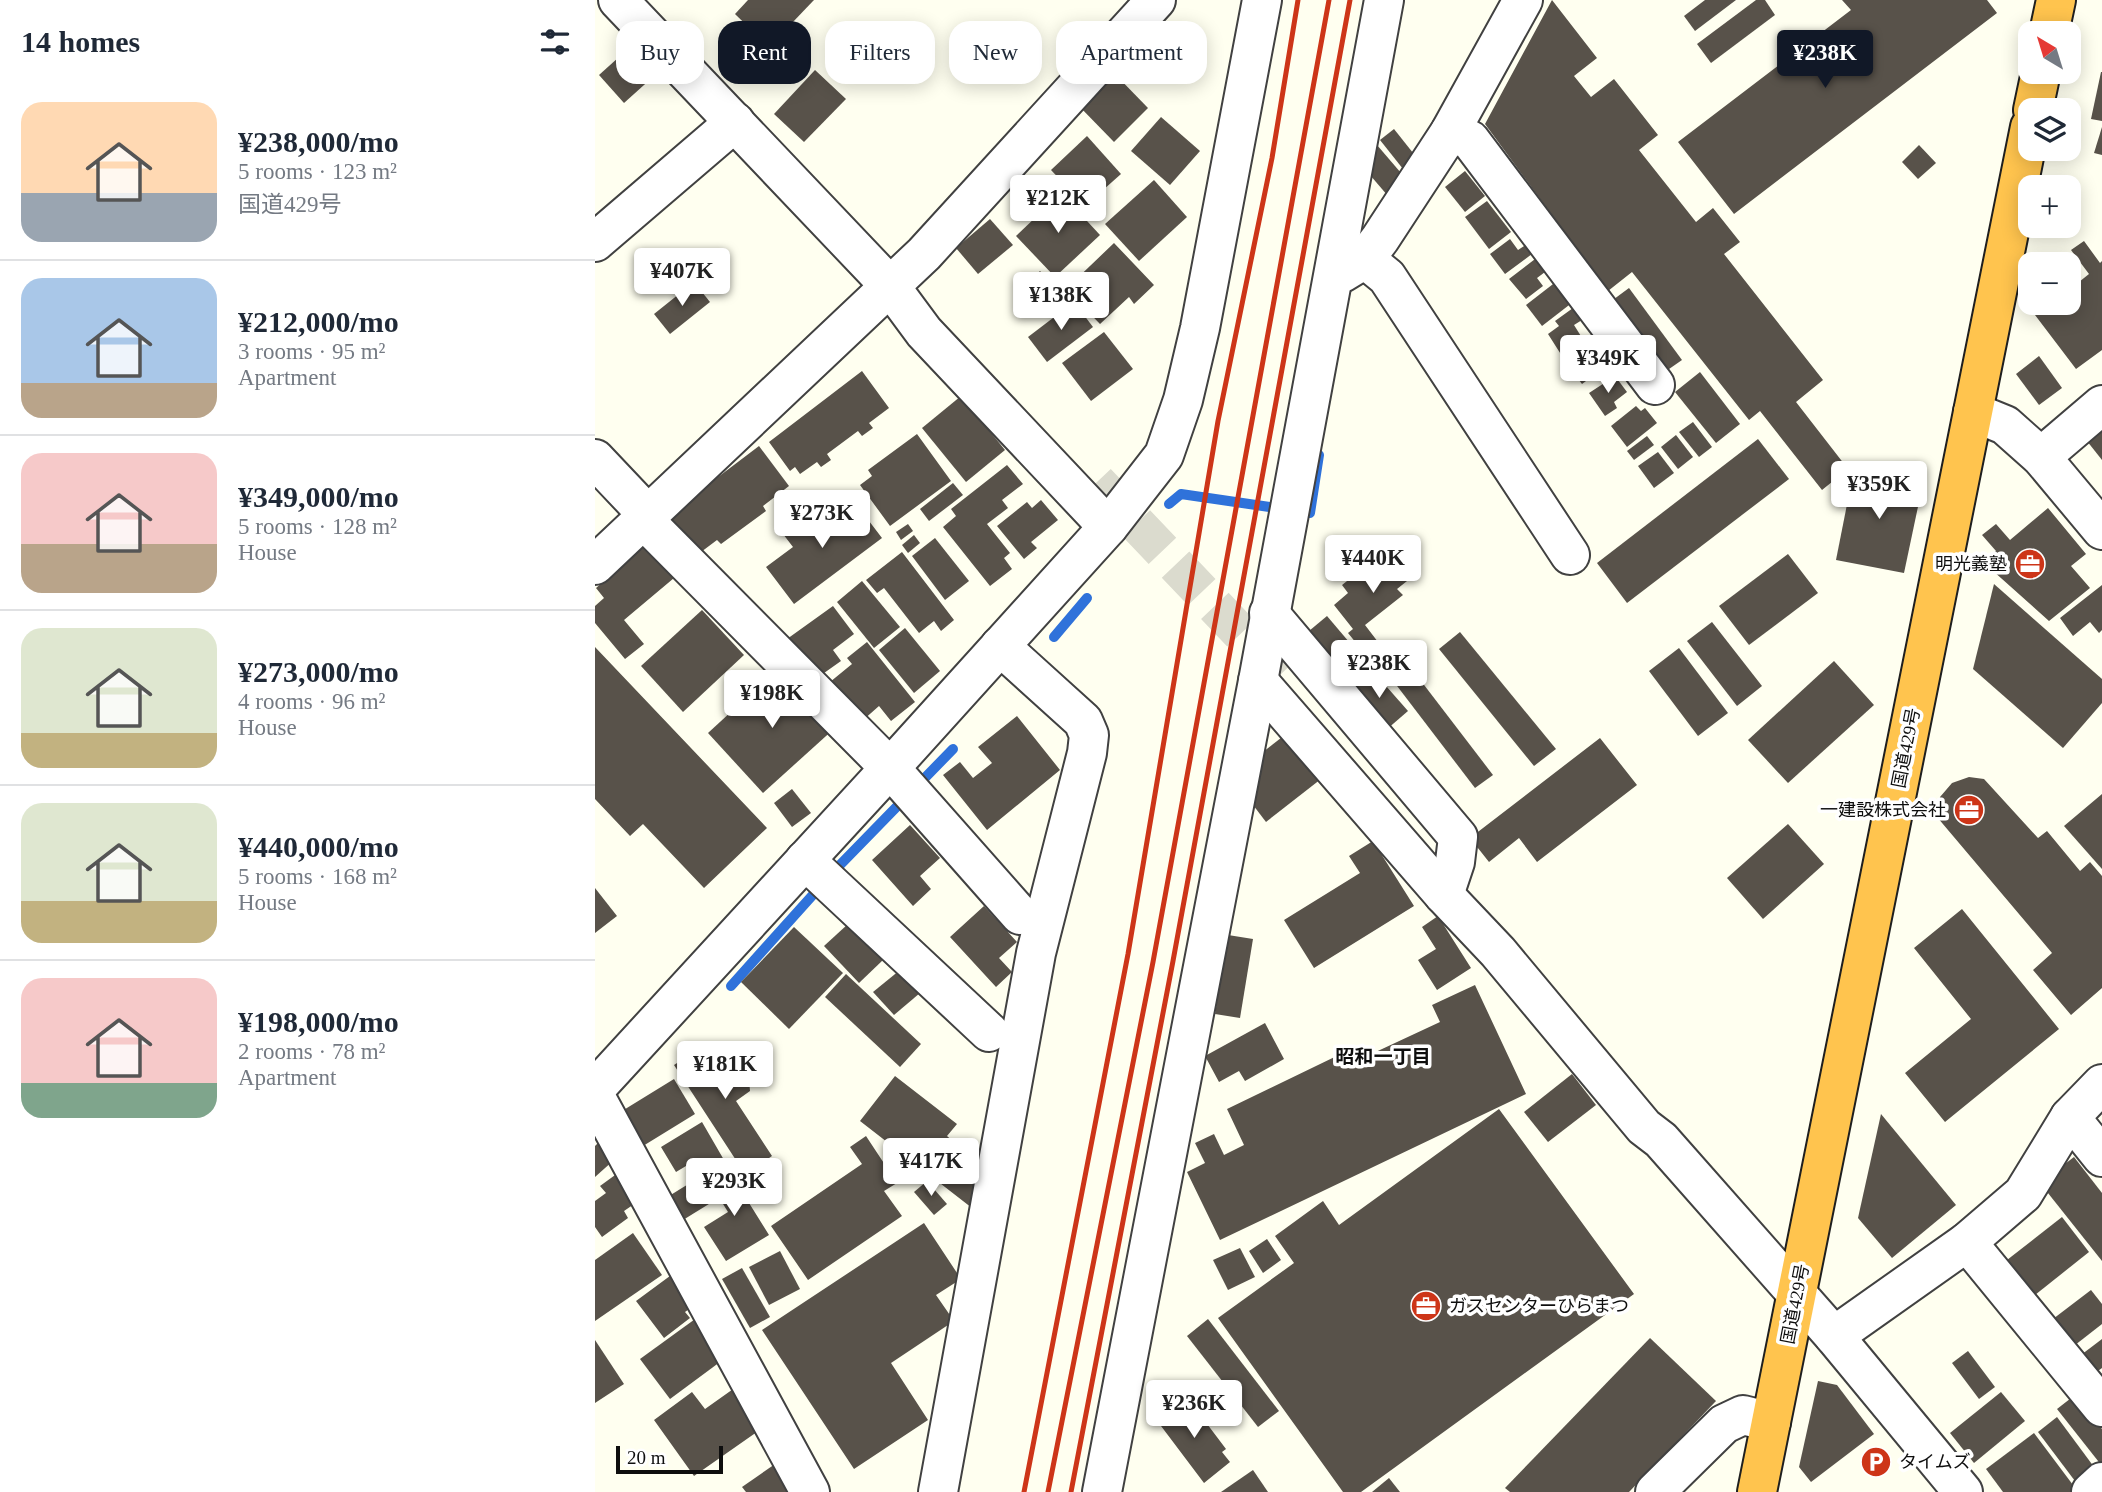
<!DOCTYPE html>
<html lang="en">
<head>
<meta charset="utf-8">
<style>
	:root { --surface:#fff; --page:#f2f2f3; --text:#1f2937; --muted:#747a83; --line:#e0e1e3; --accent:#111827 }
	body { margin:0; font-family:"Times New Roman","Noto Sans JP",serif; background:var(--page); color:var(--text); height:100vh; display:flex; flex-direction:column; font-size:26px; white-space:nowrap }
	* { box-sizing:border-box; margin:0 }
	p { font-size:23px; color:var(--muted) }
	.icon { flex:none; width:38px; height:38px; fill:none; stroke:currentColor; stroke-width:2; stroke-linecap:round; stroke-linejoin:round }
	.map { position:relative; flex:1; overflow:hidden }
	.sheet { display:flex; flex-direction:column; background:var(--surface); width:595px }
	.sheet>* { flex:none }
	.hud { position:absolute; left:21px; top:21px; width:665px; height:63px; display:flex; gap:14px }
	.needle { width:46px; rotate:322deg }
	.fabs { position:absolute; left:1423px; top:21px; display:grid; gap:14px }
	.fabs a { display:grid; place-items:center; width:63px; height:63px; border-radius:14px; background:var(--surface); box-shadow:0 4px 18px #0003; font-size:35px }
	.scale { position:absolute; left:21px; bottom:18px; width:107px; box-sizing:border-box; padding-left:7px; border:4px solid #0e0e0e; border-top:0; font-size:19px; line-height:24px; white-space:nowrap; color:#0e0e0e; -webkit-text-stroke:5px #fff; paint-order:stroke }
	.price { position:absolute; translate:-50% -60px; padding:0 16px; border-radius:7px; background:#fff; color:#222; font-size:23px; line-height:46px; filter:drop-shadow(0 2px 4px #0008) }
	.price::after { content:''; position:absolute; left:50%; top:42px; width:21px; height:16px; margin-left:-10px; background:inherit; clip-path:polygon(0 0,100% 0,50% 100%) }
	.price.on { background:var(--accent); color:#fff }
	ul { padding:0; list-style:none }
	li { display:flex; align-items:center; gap:21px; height:175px; padding:0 21px }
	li+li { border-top:2px solid var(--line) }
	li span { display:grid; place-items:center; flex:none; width:196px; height:140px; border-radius:21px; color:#555 }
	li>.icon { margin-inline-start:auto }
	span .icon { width:84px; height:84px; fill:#fffc; stroke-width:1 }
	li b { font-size:30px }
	h2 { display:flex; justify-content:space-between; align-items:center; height:84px; padding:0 21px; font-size:30px }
	.pill { padding:0 24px; border-radius:21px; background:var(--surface); box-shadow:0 4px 18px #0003; font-size:24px; line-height:63px }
	.pill.on { background:var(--accent); color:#fff }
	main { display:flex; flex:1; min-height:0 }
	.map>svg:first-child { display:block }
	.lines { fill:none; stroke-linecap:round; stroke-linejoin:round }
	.stream { stroke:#2f72da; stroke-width:10 }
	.building { fill:#58524a }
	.minor-tunnel { stroke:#dbdbce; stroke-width:38; stroke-dasharray:38 19; stroke-linecap:butt }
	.minor-casing { stroke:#414141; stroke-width:42 }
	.highway-casing { stroke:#1f1f1f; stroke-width:42 }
	.minor { stroke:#fff; stroke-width:38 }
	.highway { stroke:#ffc44e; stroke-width:38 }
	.rail { stroke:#cd3518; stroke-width:5 }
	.labels { text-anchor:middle; stroke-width:7; stroke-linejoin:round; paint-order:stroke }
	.poi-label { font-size:18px; fill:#0e0e0e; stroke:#fff; text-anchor:end }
	.street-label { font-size:18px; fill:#0e0e0e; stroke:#fff }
	.neighbourhood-label { font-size:19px; font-weight:bold; fill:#0e0e0e; stroke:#fff }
</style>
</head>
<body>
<main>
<section class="sheet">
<h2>14 homes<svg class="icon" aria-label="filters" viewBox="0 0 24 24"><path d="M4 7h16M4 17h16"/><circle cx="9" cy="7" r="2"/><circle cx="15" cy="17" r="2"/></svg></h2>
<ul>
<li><span style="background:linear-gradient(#ffd9b3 65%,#9aa5b1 0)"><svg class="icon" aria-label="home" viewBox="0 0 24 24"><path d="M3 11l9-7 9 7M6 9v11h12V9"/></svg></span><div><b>¥238,000/mo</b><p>5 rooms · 123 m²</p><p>国道429号</p></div></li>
<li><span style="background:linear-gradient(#a9c7e8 75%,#b9a48a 0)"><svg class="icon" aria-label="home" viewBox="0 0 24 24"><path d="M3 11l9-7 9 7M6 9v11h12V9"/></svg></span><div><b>¥212,000/mo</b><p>3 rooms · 95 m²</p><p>Apartment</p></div></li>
<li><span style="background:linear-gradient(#f6c9c9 65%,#b9a48a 0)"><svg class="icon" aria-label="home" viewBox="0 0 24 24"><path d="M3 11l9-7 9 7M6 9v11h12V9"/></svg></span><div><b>¥349,000/mo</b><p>5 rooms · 128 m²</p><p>House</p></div></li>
<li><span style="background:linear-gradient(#dfe7d0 75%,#c2b280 0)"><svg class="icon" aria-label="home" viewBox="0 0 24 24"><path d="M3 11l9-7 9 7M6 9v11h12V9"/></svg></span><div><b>¥273,000/mo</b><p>4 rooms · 96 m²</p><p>House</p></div></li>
<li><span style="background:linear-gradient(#dfe7d0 70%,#c2b280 0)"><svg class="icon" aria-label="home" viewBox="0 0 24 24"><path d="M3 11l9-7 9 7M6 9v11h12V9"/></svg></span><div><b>¥440,000/mo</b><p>5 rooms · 168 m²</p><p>House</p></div></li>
<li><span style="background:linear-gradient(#f6c9c9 75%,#7fa58c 0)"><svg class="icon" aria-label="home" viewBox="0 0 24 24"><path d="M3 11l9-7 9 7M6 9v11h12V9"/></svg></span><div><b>¥198,000/mo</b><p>2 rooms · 78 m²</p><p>Apartment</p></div></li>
</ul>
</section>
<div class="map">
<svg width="1507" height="1492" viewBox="0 0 1507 1492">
	<rect width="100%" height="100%" fill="#fffff0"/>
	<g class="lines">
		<!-- stream -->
		<g class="stream">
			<polyline points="574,504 586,494 715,513 724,455"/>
			<polyline points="459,637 492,598"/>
			<polyline points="136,986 242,868 358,749"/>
		</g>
	</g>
	<!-- building -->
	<g class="building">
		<polygon points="153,0 219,0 174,47 140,14"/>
		<polygon points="957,0 1002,58 979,76 996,97 1019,79 1063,135 1044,150 1101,222 1118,208 1145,242 1129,254 1228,380 1201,402 1253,469 1227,490 1165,411 1154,420 1037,272 1013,291 890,124"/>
		<polygon points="1110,0 1141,0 1100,31 1089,16"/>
		<polygon points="1161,0 1170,0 1180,15 1116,63 1102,44"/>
		<polygon points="1247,0 1392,0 1402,13 1139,214 1083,142 1256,10"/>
		<polygon points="34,48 59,76 29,103 4,75"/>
		<polygon points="220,70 251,99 209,142 179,114"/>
		<polygon points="517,71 553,108 519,142 482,104"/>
		<polygon points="1506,72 1507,72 1507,121 1496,119"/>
		<polygon points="566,117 605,151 575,185 536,151"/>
		<polygon points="1507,127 1507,155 1499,153"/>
		<polygon points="799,129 826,163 812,174 785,140"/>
		<polygon points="492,136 526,174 490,206 456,170"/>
		<polygon points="782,145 812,180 793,196 763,161"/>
		<polygon points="1324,145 1341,163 1323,179 1307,162"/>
		<polygon points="870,171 890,196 870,212 850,187"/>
		<polygon points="559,180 592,217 544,261 510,224"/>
		<polygon points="466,193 505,235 460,277 421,236"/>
		<polygon points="892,201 916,232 894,249 870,217"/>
		<polygon points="395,219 418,245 383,274 361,248"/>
		<polygon points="915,239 923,250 935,242 941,251 910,274 895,254"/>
		<polygon points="1489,241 1505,263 1507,261 1507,350 1481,369 1440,315 1457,303 1474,303 1474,290 1494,274 1476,250"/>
		<polygon points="519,243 559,285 539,304 534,297 505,324 471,289"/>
		<polygon points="944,256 954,269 942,278 948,286 931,299 914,279"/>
		<polygon points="445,271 472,299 452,318 425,290"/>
		<polygon points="962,281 978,302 947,326 931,305"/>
		<polygon points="99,282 115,302 75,334 59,314"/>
		<polygon points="1034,288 1087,360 1064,376 1011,305"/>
		<polygon points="479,302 498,327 452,362 433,337"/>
		<polygon points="978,308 987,320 979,325 989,341 967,356 953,334 964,326 960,321"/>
		<polygon points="509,332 538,369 496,401 467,363"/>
		<polygon points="995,344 1011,366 987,384 971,363"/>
		<polygon points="1444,356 1467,388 1444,405 1421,374"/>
		<polygon points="267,371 294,408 274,423 278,428 267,436 263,431 232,454 236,460 226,467 222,462 205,474 200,467 195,471 174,442"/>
		<polygon points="1105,372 1145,424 1121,443 1080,392"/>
		<polygon points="1020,376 1032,392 1019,402 1022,408 1010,416 994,393"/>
		<polygon points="366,396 410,450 371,482 327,428"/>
		<polygon points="1041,406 1046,411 1050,408 1062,423 1032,447 1016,426"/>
		<polygon points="1507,421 1507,460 1488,436"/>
		<polygon points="1098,422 1117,447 1104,457 1084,432"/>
		<polygon points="322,434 356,481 295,526 265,485 277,476 273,470"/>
		<polygon points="1081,435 1098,457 1083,469 1066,447"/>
		<polygon points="1052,436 1059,445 1039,460 1032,451"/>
		<polygon points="1163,439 1194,479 1032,603 1002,563"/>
		<polygon points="164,446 194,486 168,506 171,511 126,544 122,540 98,558 65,521"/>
		<polygon points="1063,452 1079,473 1059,488 1043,466"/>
		<polygon points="412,465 428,484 407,500 413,508 392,524 415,553 409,558 417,569 395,586 348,527 361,516 356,509"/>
		<polygon points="1259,469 1328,483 1309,573 1241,560"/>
		<polygon points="358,483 368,495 334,521 325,509"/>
		<polygon points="258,500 287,538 199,604 171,567 198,547 188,534 214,514 223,526"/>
		<polygon points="446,500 463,520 436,542 442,548 429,559 402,526 432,502 437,508"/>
		<polygon points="1453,508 1491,554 1476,566 1495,588 1454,621 1388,562 1401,551 1387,535 1401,524 1415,540"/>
		<polygon points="313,524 318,531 306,540 301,532"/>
		<polygon points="319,535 325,543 313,553 307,545"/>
		<polygon points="340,538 374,581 350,600 317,556"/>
		<polygon points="51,545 79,578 29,620 49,644 30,659 0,623 0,606 9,598 1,588"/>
		<polygon points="808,548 821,564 812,570 817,577 802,589 808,595 770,625 783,642 770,654 753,633 758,629 739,605 753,593 747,585 776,562 781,569"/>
		<polygon points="307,552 359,620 346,631 339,621 324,633 289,588 282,593 271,580"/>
		<polygon points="1193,554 1223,593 1154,645 1124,606"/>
		<polygon points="267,581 305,627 279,648 242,602"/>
		<polygon points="1399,584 1507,679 1507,703 1468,748 1378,669"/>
		<polygon points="1507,585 1507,630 1504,633 1495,622 1478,636 1465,618"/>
		<polygon points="238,606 259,634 238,650 246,661 222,678 192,639"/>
		<polygon points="107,610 149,655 88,712 46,666"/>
		<polygon points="732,616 771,662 747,683 708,636"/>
		<polygon points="1117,622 1167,686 1142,706 1092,641"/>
		<polygon points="310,628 345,671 319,693 284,650"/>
		<polygon points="865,632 961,749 939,766 844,649"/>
		<polygon points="272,642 320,702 296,721 284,706 267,721 235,682 257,664 252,658"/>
		<polygon points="0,647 172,828 109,888 48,824 35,836 0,799"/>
		<polygon points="800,647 898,775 880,788 783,661"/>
		<polygon points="1084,648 1133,713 1103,736 1054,671"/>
		<polygon points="1239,661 1279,705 1193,783 1153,740"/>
		<polygon points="186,666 241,727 168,793 113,733"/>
		<polygon points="777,670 813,711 791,730 755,689"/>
		<polygon points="422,716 465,770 392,830 348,775 365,762 378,778 397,763 383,747"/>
		<polygon points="691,734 726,779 671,822 655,801 664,755"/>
		<polygon points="1005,738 1042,785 942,862 924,838 894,862 875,838"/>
		<polygon points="1374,777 1389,779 1443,838 1452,831 1485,871 1495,862 1507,876 1507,988 1476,1015 1438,970 1457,953 1342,817 1345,797 1357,783"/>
		<polygon points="197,789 216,813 197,827 179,803"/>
		<polygon points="1507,794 1507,869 1469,826"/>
		<polygon points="1193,824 1229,864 1168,919 1132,878"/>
		<polygon points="315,825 345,858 325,876 336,889 318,906 277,860"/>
		<polygon points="778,841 819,906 719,968 689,920 765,873 754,856"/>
		<polygon points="0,888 22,916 0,933"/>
		<polygon points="389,906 422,942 404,958 417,972 401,987 355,937"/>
		<polygon points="1367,909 1464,1029 1350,1122 1310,1073 1376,1019 1319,948"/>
		<polygon points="843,916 876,968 842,990 823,960 841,949 827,927"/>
		<polygon points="253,924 288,960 264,983 229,946"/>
		<polygon points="199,927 248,973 194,1029 146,982"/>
		<polygon points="633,935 658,939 645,1018 620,1014"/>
		<polygon points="305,970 325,993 299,1015 278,992"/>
		<polygon points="251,974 326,1044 305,1067 230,997"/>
		<polygon points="880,985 931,1094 625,1240 592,1172 610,1163 600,1143 619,1134 629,1155 649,1145 632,1109 752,1051 757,1063 845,1022 837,1005"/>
		<polygon points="670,1023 689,1059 650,1081 644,1071 624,1082 610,1056"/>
		<polygon points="120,1047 133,1051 148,1063 154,1079 155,1091 141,1101 177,1156 150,1174 79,1065 105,1048"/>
		<polygon points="977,1074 1001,1105 953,1142 929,1112"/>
		<polygon points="300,1076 362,1124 352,1136 386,1166 377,1208 265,1121"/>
		<polygon points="79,1079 100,1114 48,1146 27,1111"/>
		<polygon points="904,1109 1039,1294 766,1492 748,1492 623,1318 699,1263 680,1236 728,1201 744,1225"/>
		<polygon points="1286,1114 1361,1205 1297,1258 1263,1218"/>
		<polygon points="107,1122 129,1160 109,1172 101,1160 81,1172 66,1147"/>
		<polygon points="271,1136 302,1183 289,1191 307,1216 213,1280 176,1226 267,1164 255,1147"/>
		<polygon points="3,1143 19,1160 0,1177 0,1146"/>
		<polygon points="1479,1157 1507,1193 1507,1261 1445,1183"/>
		<polygon points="131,1166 174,1235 131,1261 109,1227 133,1212 112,1178"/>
		<polygon points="27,1170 48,1198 29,1211 33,1218 7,1237 0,1227 0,1201 11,1193 5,1186"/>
		<polygon points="108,1175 122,1199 88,1220 74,1196"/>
		<polygon points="332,1181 352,1204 339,1215 319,1192"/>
		<polygon points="1467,1217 1494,1252 1440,1295 1412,1260"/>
		<polygon points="329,1223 366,1279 341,1295 359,1321 296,1363 333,1420 259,1469 167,1330"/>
		<polygon points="38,1233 67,1275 0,1321 0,1260"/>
		<polygon points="672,1239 686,1260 668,1273 654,1251"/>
		<polygon points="645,1248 660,1277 633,1290 618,1260"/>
		<polygon points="185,1251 205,1289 174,1305 154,1267"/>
		<polygon points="147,1268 175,1317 155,1328 127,1279"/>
		<polygon points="79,1273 101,1304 90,1312 95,1318 69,1338 41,1301"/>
		<polygon points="1496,1290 1507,1304 1507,1324 1475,1349 1454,1322"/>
		<polygon points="107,1314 129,1359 75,1399 45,1359"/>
		<polygon points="613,1319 684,1411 663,1427 592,1336"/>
		<polygon points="1055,1338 1121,1401 1034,1492 915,1492 910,1488"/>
		<polygon points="1507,1339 1507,1368 1496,1376 1482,1358"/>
		<polygon points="0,1340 29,1384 0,1403"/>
		<polygon points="1373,1351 1400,1387 1384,1399 1357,1363"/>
		<polygon points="1223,1381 1242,1385 1279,1434 1216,1482 1204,1467"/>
		<polygon points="141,1387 169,1427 99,1476 59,1420 97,1392 110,1409"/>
		<polygon points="1406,1392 1430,1421 1379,1463 1355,1433"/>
		<polygon points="1480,1395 1507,1429 1507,1466 1462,1409"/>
		<polygon points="581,1402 588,1410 597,1404 631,1449 627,1452 635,1462 609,1483 560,1418"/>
		<polygon points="1462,1417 1502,1471 1483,1485 1443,1432"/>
		<polygon points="1439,1433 1481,1489 1477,1492 1408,1492 1391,1469"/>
		<polygon points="183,1462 204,1492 151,1492 147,1487"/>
		<polygon points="658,1470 673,1492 626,1492"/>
		<polygon points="794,1478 805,1492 777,1492"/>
	</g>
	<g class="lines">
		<!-- minor-tunnel -->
		<polyline class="minor-tunnel" points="502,482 695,685"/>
		<!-- minor casing -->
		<g class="minor-casing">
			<g id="minor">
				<polyline points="23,0 295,286 329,332 513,527"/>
				<polyline points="855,132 875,140 1060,385"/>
				<polyline points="0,242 140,122"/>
				<polyline points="770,259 792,277 975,555"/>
				<polyline points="747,273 770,259 785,239 855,132 928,0"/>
				<polyline points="1378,412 1410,425 1446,457 1507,530"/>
				<polyline points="1446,457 1507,405"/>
				<polyline points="0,459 53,515"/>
				<polyline points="48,519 295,768 425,915"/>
				<polyline points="0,565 329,254 561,0"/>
				<polyline points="674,613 863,837 860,862 849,895"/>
				<polyline points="663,681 849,895 903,952 1049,1127 1066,1140 1239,1336 1368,1492"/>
				<polyline points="210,860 394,1032"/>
				<polyline points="0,1089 295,768 513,527 569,455 588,400 605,328 667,0"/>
				<polyline points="0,1096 215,1492"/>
				<polyline points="1475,1117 1507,1157"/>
				<polyline points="1372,1242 1507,1407"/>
				<polyline points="1239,1336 1372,1242 1428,1194 1475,1117 1507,1084"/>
				<polyline points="343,1492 441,953 492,753 494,735 488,721 405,646"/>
				<polyline points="507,1492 663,681 789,0"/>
				<polyline points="1060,1492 1129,1424 1148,1415 1176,1422"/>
				<polyline points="1496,1492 1507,1482"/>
			</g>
		</g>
		<!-- highway casing -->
		<g class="highway-casing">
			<g id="highway">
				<polyline points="1454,33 1461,0"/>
				<polyline points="1438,110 1446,72"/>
				<polyline points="1162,1492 1435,127"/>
			</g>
		</g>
		<!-- minor -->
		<use href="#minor" class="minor"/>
		<!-- highway -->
		<use href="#highway" class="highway"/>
		<!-- rail -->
		<g class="rail">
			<polyline points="429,1492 533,954 623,421 677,158 703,0"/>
			<polyline points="453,1492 558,962 734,0"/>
			<polyline points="476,1492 578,961 755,0"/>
		</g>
	</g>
	<!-- icons -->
	<defs>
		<g id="office-disc" transform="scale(1.575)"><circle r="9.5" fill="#cd3518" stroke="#fff"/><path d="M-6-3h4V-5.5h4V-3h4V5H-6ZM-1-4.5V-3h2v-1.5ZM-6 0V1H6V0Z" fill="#fff"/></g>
		<g id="parking-disc" transform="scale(1.575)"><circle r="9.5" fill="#cd3518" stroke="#fff"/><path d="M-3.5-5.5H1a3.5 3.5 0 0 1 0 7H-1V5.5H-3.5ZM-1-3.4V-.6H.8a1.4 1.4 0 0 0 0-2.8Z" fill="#fff"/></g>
	</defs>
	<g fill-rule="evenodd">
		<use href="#office-disc" x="1435" y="564"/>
		<use href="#office-disc" x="1374" y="810"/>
		<use href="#office-disc" x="831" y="1306"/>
		<use href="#parking-disc" x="1281" y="1462"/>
	</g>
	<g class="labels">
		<!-- poi labels -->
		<g class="poi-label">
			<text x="1412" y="570">明光義塾</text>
			<text x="1351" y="816">一建設株式会社</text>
			<text x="854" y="1312" text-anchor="start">ガスセンターひらまつ</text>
			<text x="1304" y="1468" text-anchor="start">タイムズ</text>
		</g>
		<!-- street labels -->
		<g class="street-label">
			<text transform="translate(1311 748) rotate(-79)" y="6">国道429号</text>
			<text transform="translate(1200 1304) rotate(-79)" y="6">国道429号</text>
		</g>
		<!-- neighbourhood labels -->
		<g class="neighbourhood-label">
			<text x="788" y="1063">昭和一丁目</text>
		</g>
	</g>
</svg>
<div class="fabs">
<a><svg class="needle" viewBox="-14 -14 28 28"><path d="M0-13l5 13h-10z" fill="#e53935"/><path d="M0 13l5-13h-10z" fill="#747a83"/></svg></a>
<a><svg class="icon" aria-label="layers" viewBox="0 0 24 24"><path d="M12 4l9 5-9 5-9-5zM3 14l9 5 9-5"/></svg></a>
<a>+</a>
<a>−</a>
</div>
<div class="scale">20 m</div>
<b class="price on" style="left:1230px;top:90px">¥238K</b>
<b class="price" style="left:463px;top:235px">¥212K</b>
<b class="price" style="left:87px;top:308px">¥407K</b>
<b class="price" style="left:466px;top:332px">¥138K</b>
<b class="price" style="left:1013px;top:395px">¥349K</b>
<b class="price" style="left:1284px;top:521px">¥359K</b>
<b class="price" style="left:227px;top:550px">¥273K</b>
<b class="price" style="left:778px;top:595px">¥440K</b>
<b class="price" style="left:784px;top:700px">¥238K</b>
<b class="price" style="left:177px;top:730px">¥198K</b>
<b class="price" style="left:130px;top:1101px">¥181K</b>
<b class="price" style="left:336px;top:1198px">¥417K</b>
<b class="price" style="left:139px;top:1218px">¥293K</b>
<b class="price" style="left:599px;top:1440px">¥236K</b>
<div class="hud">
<a class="pill">Buy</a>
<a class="pill on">Rent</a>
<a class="pill">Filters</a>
<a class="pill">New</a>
<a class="pill">Apartment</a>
</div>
</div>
</main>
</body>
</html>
